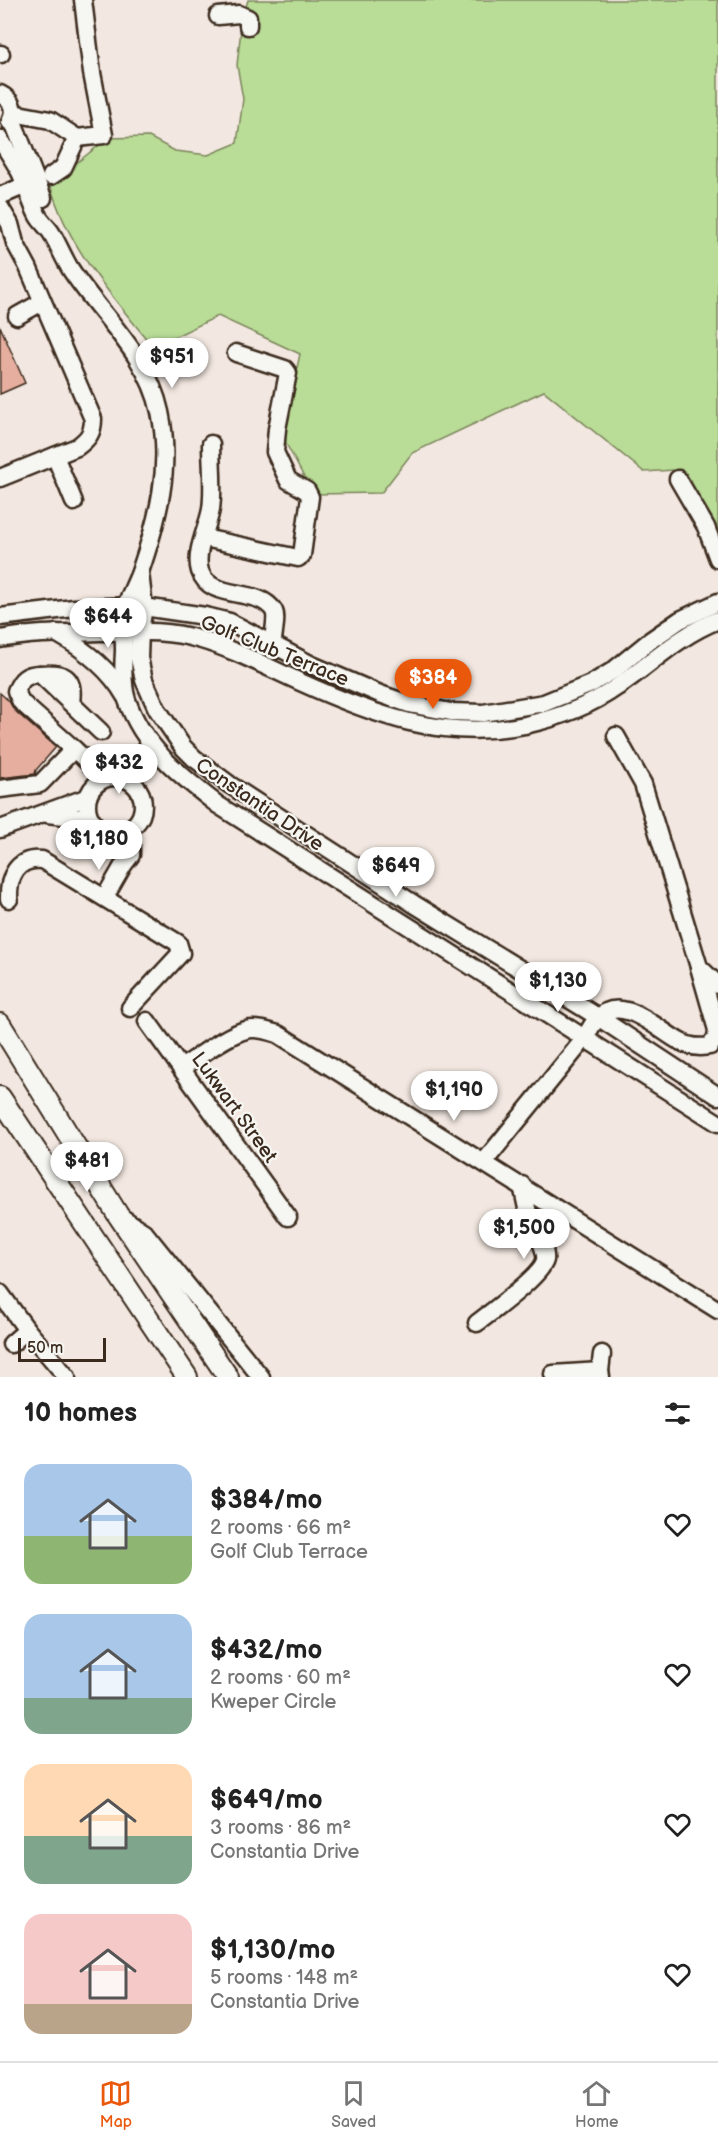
<!DOCTYPE html>
<html lang="en">
<head>
<meta charset="utf-8">
<style>
	:root { --surface:#fff; --page:#f2f2f2; --text:#222; --muted:#767676; --line:#e0e0e0; --accent:#ea580c }
	body { margin:0; font-family:"Balsamiq Sans",sans-serif; background:var(--page); color:var(--text); height:100vh; display:flex; flex-direction:column; font-size:22px; white-space:nowrap }
	* { box-sizing:border-box; margin:0 }
	p { font-size:20px; color:var(--muted) }
	.icon { flex:none; width:33px; height:33px; fill:none; stroke:currentColor; stroke-width:2; stroke-linecap:round; stroke-linejoin:round }
	.map { position:relative; height:1377px; overflow:hidden }
	.sheet { display:flex; flex-direction:column; background:var(--surface); flex:1 }
	.sheet>* { flex:none }
	.scale { position:absolute; left:18px; bottom:15px; width:88px; box-sizing:border-box; padding-left:6px; border:3px solid #3b2a1e; border-top:0; font-size:16px; line-height:21px; white-space:nowrap; color:#3b2a1e; -webkit-text-stroke:4px #f6f6f2; paint-order:stroke }
	.price { position:absolute; translate:-50% -51px; padding:0 14px; border-radius:21px; background:#fff; color:#222; font-size:20px; line-height:39px; filter:drop-shadow(0 2px 3px #0008) }
	.price::after { content:''; position:absolute; left:50%; top:36px; width:18px; height:14px; margin-left:-9px; background:inherit; clip-path:polygon(0 0,100% 0,50% 100%) }
	.price.active { background:var(--accent); color:#fff }
	ul { padding:0; list-style:none }
	li { display:flex; align-items:center; gap:18px; height:150px; padding:0 24px }
	li span { display:grid; place-items:center; flex:none; width:168px; height:120px; border-radius:18px; color:#555 }
	li>.icon { margin-inline-start:auto }
	span .icon { width:72px; height:72px; fill:#fffc; stroke-width:1 }
	li b { font-size:26px }
	h2 { display:flex; justify-content:space-between; align-items:center; height:72px; padding:0 24px; font-size:26px }
	.menu { display:flex; justify-content:space-around; align-items:center; height:84px; border-top:2px solid var(--line); background:var(--surface); font-size:16px; color:var(--muted) }
	.menu a { display:grid; justify-items:center; gap:3px }
	.menu .active { color:var(--accent) }
	.map>svg:first-child { display:block }
	.green { fill:#b9dc97; stroke:#7a835a; stroke-width:1.5 }
	.building { fill:#e6ae9f; stroke:#3b2a1e; stroke-width:1.5 }
	.lines { fill:none; stroke-linecap:round; stroke-linejoin:round }
	.minor-casing { stroke:#3b2a1e; stroke-width:21 }
	.major-casing { stroke:#3b2a1e; stroke-width:24 }
	.minor { stroke:#f6f6f2; stroke-width:16 }
	.major { stroke:#f6f6f2; stroke-width:20 }
	.labels { text-anchor:middle; stroke-width:4.5; stroke-linejoin:round; paint-order:stroke }
	.street-label { font-size:20px; fill:#3b2a1e; stroke:#f6f6f2 }
</style>
</head>
<body>
<div class="map">
<svg width="718" height="1377" viewBox="0 0 718 1377">
	<rect width="100%" height="100%" fill="#f3e8e1"/>
	<filter id="ink" filterUnits="userSpaceOnUse"><feTurbulence type="fractalNoise" baseFrequency=".0167" numOctaves="2"/><feDisplacementMap in="SourceGraphic" scale="12" xChannelSelector="R" yChannelSelector="G"/><feConvolveMatrix kernelMatrix="1 2 1 2 8 2 1 2 1" color-interpolation-filters="sRGB"/></filter>
	<g filter="url(#ink)">
		<!-- green -->
		<path class="green" d="M248,0H718V562L674,470L644,472L544,391L412,453L381,493L313,494L282,436L300,354L218,316L153,347C113,297 67,247 50,184L108,138L149,137L175,151L208,155L237,143L243,99L237,65L242,20Z"/>
		<!-- building -->
		<g class="building">
			<polygon points="0,326 25,383 0,394"/>
			<polygon points="0,693 9,701 14,710 56,747 36,770 35,774 0,778"/>
		</g>
		<g class="lines">
			<!-- minor casing -->
			<g class="minor-casing">
				<g id="minor">
					<polyline points="218,16 239,14 248,18 248,26"/>
					<polyline points="0,54 1,54"/>
					<path d="M0,94C12,100 16,110 10,122"/>
					<polyline points="13,113 50,120 77,138 63,168 51,176"/>
					<polyline points="12,119 43,198"/>
					<polyline points="77,138 104,135 92,73 83,0"/>
					<path d="M0,139C7,151 15,162 21,174C27,188 31,203 38,216C42,223 49,228 52,234C59,246 64,259 71,270C102,317 148,355 160,412C172,467 158,519 140,572C136,583 130,594 126,605C122,619 124,636 124,651C123,666 122,685 127,700C143,747 181,776 218,805L718,1123"/>
					<polyline points="0,196 19,188"/>
					<path d="M0,207L10,224L15,243L28,267L93,419C93,433 88,439 77,447L0,478"/>
					<polyline points="17,316 42,302"/>
					<path d="M211,444C211,465 214,488 211,509C208,528 194,552 200,571C210,602 259,586 274,611C278,619 271,640 273,651"/>
					<polyline points="55,456 74,502"/>
					<polyline points="678,479 706,527 718,559"/>
					<polyline points="204,538 298,558 302,555 310,497 307,491 288,480 275,452 277,429 288,373 285,369 236,353"/>
					<polyline points="140,573 144,607 140,631 139,658 144,680 157,709 183,747 194,758 230,785 414,904 598,1017 718,1096"/>
					<polyline points="0,617 74,608 137,606 205,616 230,622 312,665 380,694 409,704 451,712 483,713 544,703 591,684 614,670 651,640 680,620 718,602"/>
					<path d="M56,633C84,649 109,668 125,696"/>
					<path d="M0,639C33,633 66,633 99,632C132,632 166,629 198,639C233,649 265,666 298,681C373,715 442,741 525,725C557,718 590,706 617,687C653,663 676,637 718,620"/>
					<path d="M40,674C63,672 75,676 71,702"/>
					<polyline points="616,736 643,784 699,967 718,985"/>
					<path d="M74,749L21,702L16,691C21,679 26,674 40,674L101,732"/>
					<circle cx="115" cy="805" r="28"/>
					<polyline points="0,789 40,784 74,749 90,764 111,777"/>
					<polyline points="47,814 91,819"/>
					<polyline points="0,829 88,797"/>
					<polyline points="105,897 124,864 131,855 131,827"/>
					<path d="M9,899C8,877 17,857 42,860L178,943L181,953L130,1008"/>
					<polyline points="147,1021 288,1217"/>
					<path d="M181,1068C199,1057 226,1035 246,1030C256,1027 268,1031 278,1034L718,1310"/>
					<path d="M484,1162L585,1038C588,1032 592,1024 597,1019C621,992 658,1030 679,1041C689,1047 699,1048 710,1046L716,1038L717,1030L699,967"/>
					<polyline points="121,1217 144,1232 261,1377"/>
					<polyline points="0,1293 27,1330 67,1377"/>
					<path d="M477,1323C490,1313 542,1275 545,1260C547,1248 532,1225 528,1213C526,1204 524,1194 522,1185"/>
					<polyline points="11,1344 27,1330"/>
					<polyline points="600,1371 602,1354"/>
					<polyline points="553,1374 600,1371 601,1377"/>
				</g>
			</g>
			<!-- major casing -->
			<g class="major-casing">
				<g id="major">
					<polyline points="0,1024 118,1215 228,1377"/>
					<polyline points="0,1097 187,1377"/>
				</g>
			</g>
			<!-- minor -->
			<use href="#minor" class="minor"/>
			<!-- major -->
			<use href="#major" class="major"/>
		</g>
	</g>
	<g class="labels">
		<!-- street labels -->
		<g class="street-label">
			<text transform="translate(275 650) rotate(22)" y="7">Golf Club Terrace</text>
			<text transform="translate(260 804) rotate(34)" y="7">Constantia Drive</text>
			<text transform="translate(235 1107) rotate(54)" y="7">Lukwart Street</text>
		</g>
	</g>
</svg>
<div class="scale">50 m</div>
<b class="price" style="left:172px;top:389px">$951</b>
<b class="price" style="left:108px;top:649px">$644</b>
<b class="price active" style="left:433px;top:710px">$384</b>
<b class="price" style="left:119px;top:795px">$432</b>
<b class="price" style="left:99px;top:871px">$1,180</b>
<b class="price" style="left:396px;top:898px">$649</b>
<b class="price" style="left:558px;top:1013px">$1,130</b>
<b class="price" style="left:454px;top:1122px">$1,190</b>
<b class="price" style="left:87px;top:1193px">$481</b>
<b class="price" style="left:524px;top:1260px">$1,500</b>
</div>
<section class="sheet">
<h2>10 homes<svg class="icon" aria-label="filters" viewBox="0 0 24 24"><path d="M4 7h16M4 17h16"/><circle cx="9" cy="7" r="2"/><circle cx="15" cy="17" r="2"/></svg></h2>
<ul>
<li><span style="background:linear-gradient(#a9c7e8 60%,#8fb573 0)"><svg class="icon" aria-label="home" viewBox="0 0 24 24"><path d="M3 11l9-7 9 7M6 9v11h12V9"/></svg></span><div><b>$384/mo</b><p>2 rooms · 66 m²</p><p>Golf Club Terrace</p></div><svg class="icon" aria-label="heart" viewBox="0 0 24 24"><path d="M12 20l-8-8c-3-5 5-10 8-4 3-6 11-1 8 4z"/></svg></li>
<li><span style="background:linear-gradient(#a9c7e8 70%,#7fa58c 0)"><svg class="icon" aria-label="home" viewBox="0 0 24 24"><path d="M3 11l9-7 9 7M6 9v11h12V9"/></svg></span><div><b>$432/mo</b><p>2 rooms · 60 m²</p><p>Kweper Circle</p></div><svg class="icon" aria-label="heart" viewBox="0 0 24 24"><path d="M12 20l-8-8c-3-5 5-10 8-4 3-6 11-1 8 4z"/></svg></li>
<li><span style="background:linear-gradient(#ffd9b3 60%,#7fa58c 0)"><svg class="icon" aria-label="home" viewBox="0 0 24 24"><path d="M3 11l9-7 9 7M6 9v11h12V9"/></svg></span><div><b>$649/mo</b><p>3 rooms · 86 m²</p><p>Constantia Drive</p></div><svg class="icon" aria-label="heart" viewBox="0 0 24 24"><path d="M12 20l-8-8c-3-5 5-10 8-4 3-6 11-1 8 4z"/></svg></li>
<li><span style="background:linear-gradient(#f6c9c9 75%,#b9a48a 0)"><svg class="icon" aria-label="home" viewBox="0 0 24 24"><path d="M3 11l9-7 9 7M6 9v11h12V9"/></svg></span><div><b>$1,130/mo</b><p>5 rooms · 148 m²</p><p>Constantia Drive</p></div><svg class="icon" aria-label="heart" viewBox="0 0 24 24"><path d="M12 20l-8-8c-3-5 5-10 8-4 3-6 11-1 8 4z"/></svg></li>
</ul>
</section>
<nav class="menu">
<a class="active"><svg class="icon" aria-label="map" viewBox="0 0 24 24"><path d="M3 6l6-2 6 2 6-2v14l-6 2-6-2-6 2zM9 4v14M15 6v14"/></svg>Map</a>
<a><svg class="icon" aria-label="saved" viewBox="0 0 24 24"><path d="M7 4h10v16l-5-4-5 4z"/></svg>Saved</a>
<a><svg class="icon" aria-label="home" viewBox="0 0 24 24"><path d="M3 11l9-7 9 7M6 9v11h12V9"/></svg>Home</a>
</nav>
</body>
</html>
